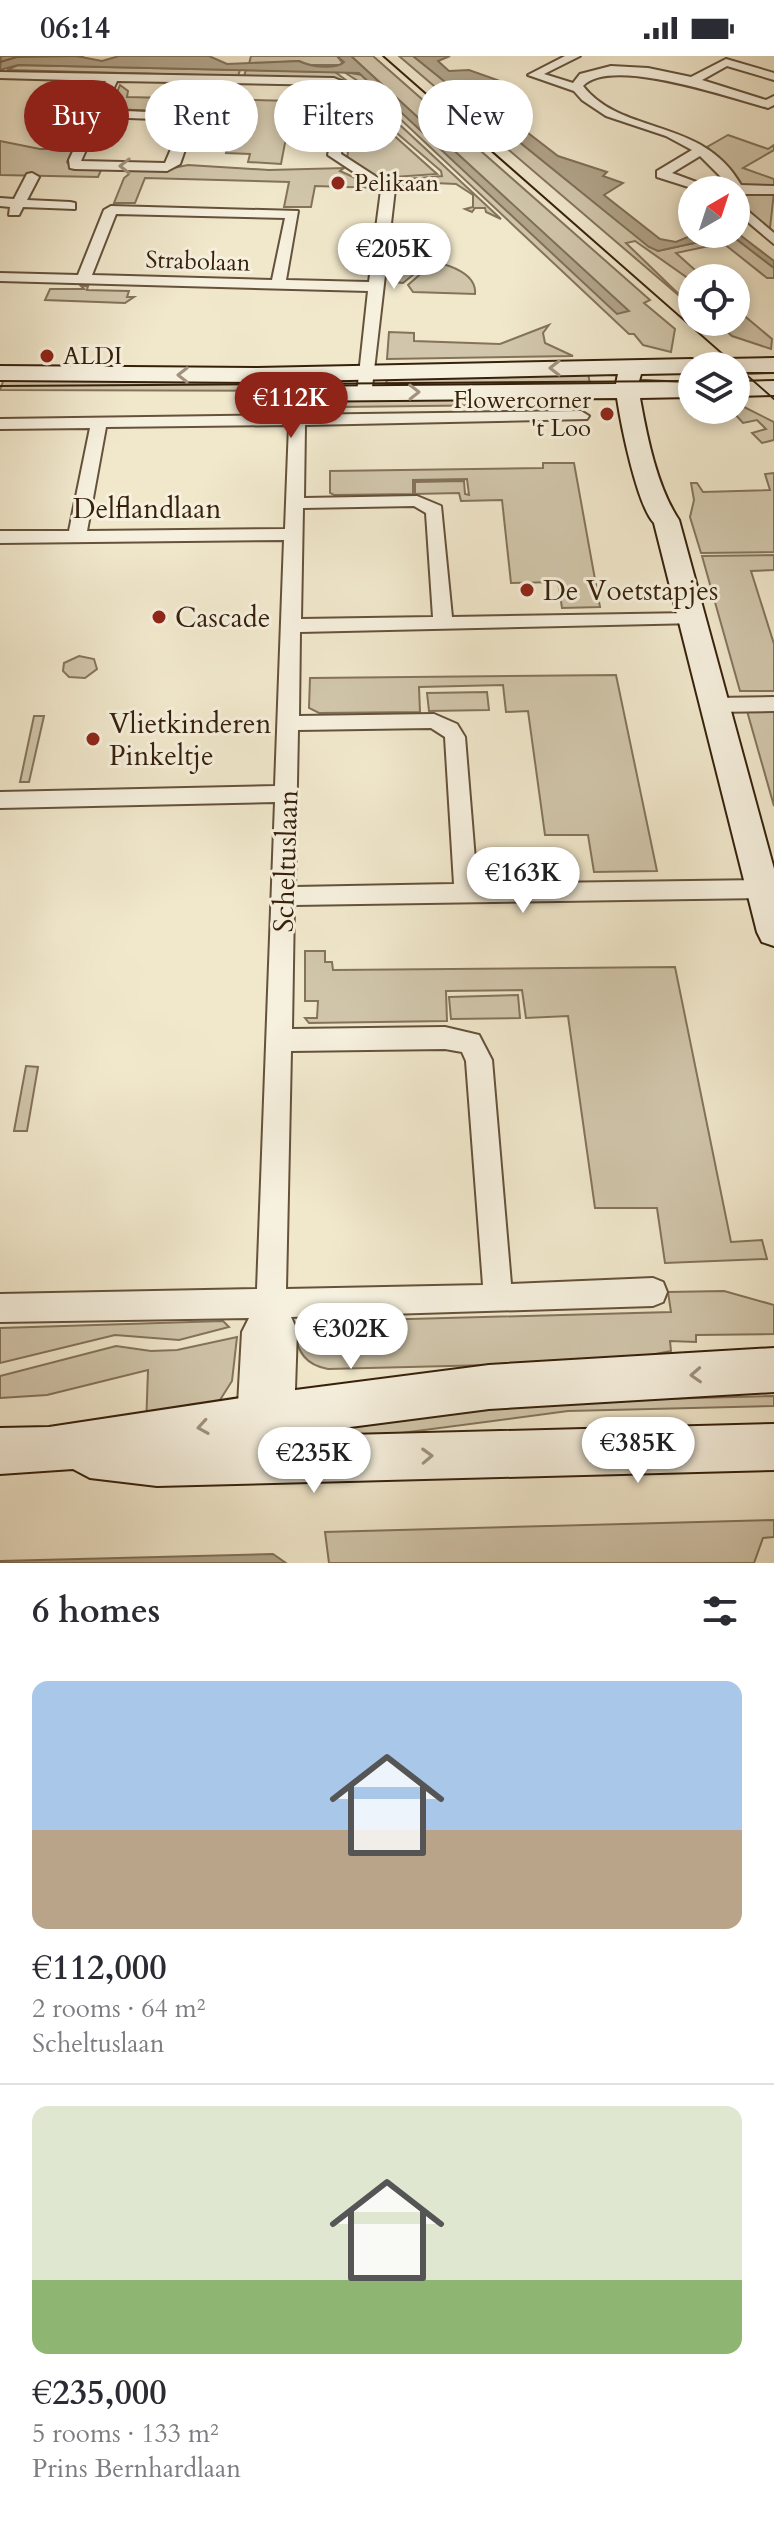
<!DOCTYPE html>
<html lang="en">
<head>
<meta charset="utf-8">
<style>
	:root { --surface:#fff; --page:#f7f7f7; --text:#2b2b33; --muted:#7c7c81; --line:#e1e1e2; --accent:#8f2418 }
	body { margin:0; font-family:Cardo,serif; background:var(--page); color:var(--text); height:100vh; display:flex; flex-direction:column; font-size:30px; white-space:nowrap }
	* { box-sizing:border-box; margin:0 }
	p { font-size:26px; color:var(--muted) }
	.icon { flex:none; width:44px; height:44px; fill:none; stroke:currentColor; stroke-width:2; stroke-linecap:round; stroke-linejoin:round }
	.map { position:relative; height:1507px; overflow:hidden }
	.side { display:flex; flex-direction:column; background:var(--surface); flex:1 }
	.side>* { flex:none }
	.top-card { position:absolute; left:24px; top:24px; width:726px; height:72px; display:flex; gap:16px }
	.needle { width:52px; rotate:39deg }
	.buttons { position:absolute; left:678px; top:120px; display:grid; gap:16px }
	.buttons a { display:grid; place-items:center; width:72px; height:72px; border-radius:50%; background:var(--surface); box-shadow:0 4px 12px #0003; font-size:40px }
	.price { position:absolute; translate:-50% -68px; padding:0 18px; border-radius:28px; background:#fff; color:#222; font-size:26px; line-height:52px; filter:drop-shadow(0 2px 4px #0008) }
	.price::after { content:''; position:absolute; left:50%; top:48px; width:24px; height:18px; margin-left:-12px; background:inherit; clip-path:polygon(0 0,100% 0,50% 100%) }
	.price.active { background:var(--accent); color:#fff }
	ul { padding:0; list-style:none }
	li { display:grid; align-content:center; gap:16px; height:424px; padding:0 32px }
	li+li { border-top:2px solid var(--line) }
	li span { display:grid; place-items:center; height:248px; border-radius:16px; color:#555 }
	li>.icon { margin-inline-start:auto }
	span .icon { width:144px; height:144px; fill:#fffc; stroke-width:1 }
	li b { font-size:34px }
	h2 { display:flex; justify-content:space-between; align-items:center; height:96px; padding:0 32px; font-size:34px }
	.tag { padding:0 28px; border-radius:36px; background:var(--surface); box-shadow:0 4px 12px #0003; font-size:28px; line-height:72px }
	.tag.active { background:var(--accent); color:#fff }
	.status { display:flex; justify-content:space-between; align-items:center; height:56px; padding:0 40px; background:var(--surface); direction:ltr }
	.status svg { height:22px; fill:currentColor }
	.map>svg:first-child { display:block }
	.green { fill:#d1c6ab; stroke:#84735b; stroke-width:2 }
	.water { fill:#b1a48a; stroke:#806f57; stroke-width:2 }
	.lines { fill:none; stroke-linecap:round; stroke-linejoin:round }
	.shore { stroke:#74624a; stroke-width:2 }
	.street-casing { stroke:#65523b; stroke-width:4 }
	.secondary-casing { stroke:#36200b; stroke-width:4 }
	.street { fill:#f6f0de; fill-rule:evenodd }
	.secondary { fill:#f6f0de; fill-rule:evenodd }
	.tram { stroke:#36200b; stroke-width:2 }
	.oneway { stroke:#a0927f }
	.poi-dot { fill:#8f2418; stroke:#f6f0de; stroke-width:3 }
	.labels { text-anchor:middle; stroke-width:6; stroke-linejoin:round; paint-order:stroke }
	.far-poi-label { font-size:24px; fill:#36200b; stroke:#f6f0de; text-anchor:start }
	.far-street-label { font-size:24px; fill:#36200b; stroke:#f6f0de }
	.street-label { font-size:28px; fill:#36200b; stroke:#f6f0de }
	.poi-label { font-size:28px; fill:#36200b; stroke:#f6f0de; text-anchor:start }
</style>
</head>
<body>
<div class="status"><b>06:14</b><svg viewBox="0 0 49 12"><path d="M0 12V9h3v3zM5 12V6h3v6zM10 12V3h3v9zM15 12V0h3v12zM26 1h20v11H26zM47 4h2v5h-2z"/></svg></div>
<div class="map">
<svg width="774" height="1507" viewBox="0 0 774 1507">
	<rect width="100%" height="100%" fill="#f1e8cc"/>
	<filter id="stains"><feTurbulence type="fractalNoise" baseFrequency=".0025" numOctaves="4"/><feColorMatrix values="0 0 0 0 .2 0 0 0 0 .09 0 0 0 0 .02 0 0 0 .5 -.17"/></filter>
	<radialGradient id="worn" r=".72"><stop offset=".6" stop-color="#630" stop-opacity="0"/><stop offset="1" stop-color="#630" stop-opacity=".3"/></radialGradient>
	<!-- green -->
	<g class="green">
		<polygon points="251,0 337,0 344,9 308,9 299,5 249,8"/>
		<polygon points="351,0 373,0 650,244 644,247 675,273 671,296 643,289 634,278 629,278 364,29 344,16 362,19 628,255"/>
		<polygon points="399,0 413,0 658,195 731,179 774,212 774,222 767,222 723,187 676,197 704,222 692,222 692,225 635,185 626,187 690,249"/>
		<polygon points="18,9 240,14 238,20 7,14"/>
		<polygon points="246,14 335,16 346,24 244,20"/>
		<polygon points="120,29 128,35 127,41 293,45 281,108 248,106 250,98 226,97 237,58 110,53"/>
		<polygon points="356,35 366,41 380,67 437,118 379,122 347,103"/>
		<polygon points="371,42 501,163 486,156 485,152 475,152 472,156 465,153 473,151 473,139 456,128 413,126 413,130 403,130 406,123 442,120 441,115 384,66"/>
		<polygon points="728,79 768,93 774,89 774,94 743,112 774,123 774,131 739,128 707,91"/>
		<polygon points="0,85 40,93 69,93 72,95 67,106 69,109 102,112 98,121 0,119"/>
		<polygon points="188,109 269,114 344,112 340,115 377,132 315,130 311,151 284,151 289,126 145,122 135,147 114,147 124,122 129,118 128,112 168,113"/>
		<polygon points="774,136 770,172 774,178 736,143 741,138"/>
		<polygon points="399,184 443,186 447,191 420,196 430,205 403,227 394,226"/>
		<path d="M434,206C450,209 477,218 475,238L413,236L408,229Z"/>
		<polygon points="81,230 88,230 87,234 129,235 127,241 134,241 125,247 45,244 50,233 84,233"/>
		<polygon points="741,257 772,283 771,293 732,280 716,266 736,266 736,258"/>
		<polygon points="549,269 543,277 545,287 573,300 387,303 389,276 414,277 414,285 500,288"/>
		<polygon points="386,317 588,317 590,328 387,334"/>
		<polygon points="336,318 335,335 0,334 5,320"/>
		<polygon points="505,343 506,349 339,351 344,345"/>
		<polygon points="742,350 774,366 774,384 762,387 752,377 766,373 757,364 743,367 733,356"/>
		<polygon points="543,407 574,407 600,551 562,552 558,526 511,527 502,444 461,445 459,437 415,438 415,426 464,425 465,438 469,439 467,423 413,424 413,438 334,439 330,437 330,415 543,412"/>
		<polygon points="774,417 774,496 701,497 690,461 694,444 691,427 697,427 703,436 770,434 765,418"/>
		<polygon points="774,499 774,514 751,515 774,588 774,635 740,635 702,500"/>
		<polygon points="79,600 94,603 97,613 85,622 69,621 63,615 64,607"/>
		<polygon points="616,619 657,815 594,816 588,779 545,779 528,655 506,656 503,629 419,631 420,656 319,657 309,652 310,622"/>
		<polygon points="487,636 489,654 429,655 427,637"/>
		<polygon points="747,655 774,655 774,750"/>
		<polygon points="34,660 44,660 29,726 20,726"/>
		<polygon points="305,895 325,895 325,906 332,906 333,914 675,911 731,1186 762,1184 767,1203 665,1207 657,1152 595,1152 568,960 526,962 522,934 446,935 447,965 309,967 305,962 317,962 318,945 305,945"/>
		<polygon points="518,939 520,962 451,963 449,941"/>
		<polygon points="26,1010 38,1011 27,1075 14,1075"/>
		<path d="M724,1235L774,1249V1278L696,1279V1286L670,1285L671,1295L615,1306L328,1313C306,1309 298,1297 294,1275L300,1266L671,1256L668,1236Z"/>
		<polygon points="223,1265 229,1271 179,1284 115,1279 0,1307 0,1272"/>
		<polygon points="237,1281 232,1325 220,1344 146,1371 148,1314 47,1339 0,1342 0,1320 116,1290 151,1295 177,1294"/>
		<polygon points="774,1340 774,1350 568,1355 310,1389 300,1384 296,1375 417,1349"/>
		<polygon points="774,1464 774,1481 763,1482 754,1507 329,1507 325,1476"/>
	</g>
	<!-- water -->
	<g class="water">
		<path d="M1,0H76L102,5L119,0H209L227,8L299,5C311,11 336,14 344,6L337,0H351L629,255L617,258L359,17L18,9L0,14Z"/>
		<polygon points="413,0 450,0 438,5 449,15 469,14 497,24 475,36 558,100 607,116 603,120 623,127 604,139 660,183 676,186 695,178 736,176 774,205 774,212 731,179 658,195 649,191"/>
		<polygon points="273,1498 286,1507 0,1507 0,1505"/>
	</g>
	<g class="lines">
		<!-- shore -->
		<polyline class="shore" points="0,6 17,1 83,0"/>
		<!-- street casing -->
		<g class="street-casing">
			<g id="street">
				<path d="M565,0H580L544,18L573,27L580,18L611,10L648,12L691,21L726,3L774,17V24L727,10L702,24L766,44L774,40V49L768,52C730,42 611,0 583,30C622,80 703,61 741,129L774,130V138H736V134H728L726,126L700,100L672,117L718,134H698L657,121V115L692,94L666,80L606,60L582,44L574,35L528,19Z"/>
				<path d="M0,16L334,22L351,29L341,98L395,133L371,340L357,337L368,235L0,225V217L78,219L104,154L111,150L298,155L286,224L369,226L381,134L328,99L341,34L332,29L117,25L104,54L191,58L195,65L180,108L167,115L75,113L70,112L69,104L106,25L0,22ZM101,61L183,64V65L165,107L81,105ZM116,158L285,162L272,224L92,219Z"/>
				<polygon points="32,117 39,121 27,144 70,146 75,147 75,153 23,151 19,159 9,159 10,151 0,150 0,142 14,143 27,118"/>
				<polygon points="736,145 774,177 774,188 736,156"/>
				<path d="M581,355L589,360L587,363L305,369L304,442L417,440L441,450L452,561L691,557L698,559L701,563L698,567L300,576L299,660L434,658L457,668L465,681L477,828L763,824L771,827L774,834L763,842L294,849L292,973L445,971L479,979L492,1004L511,1228L653,1222L663,1226L667,1236L663,1246L653,1250L291,1261L297,1274L294,1363L290,1374L279,1378L266,1369L263,1378L252,1382L241,1378L237,1367L242,1276L249,1262L0,1266V1238L257,1233L275,746L0,752V736L275,730L284,484L0,487V475H69L90,372L0,373V363ZM289,369L285,473L87,475L106,371ZM414,450L426,457L433,561L301,563L303,452ZM431,672L445,681L454,828L295,831L298,674ZM445,993L462,996L466,1005L483,1229L286,1233L291,995Z"/>
				<polygon points="774,641 774,655 713,656 703,649 713,642"/>
			</g>
		</g>
		<!-- secondary casing -->
		<g class="secondary-casing">
			<g id="secondary">
				<polygon points="774,302 774,316 736,317 736,310 714,310 725,303"/>
				<path d="M692,303L703,310H692V317L641,318L639,325L692,327V341L640,342C647,381 657,431 679,464L774,813V890L762,886L757,876L654,467C637,449 621,369 617,342L283,345L271,338L283,331L616,328L618,318L257,326L0,324V310L257,312Z"/>
				<polygon points="774,325 774,339 736,340 736,326"/>
				<polygon points="774,1292 774,1336 489,1353 273,1381 774,1368 774,1414 157,1430 90,1422 73,1413 0,1418 0,1372 49,1371 280,1336 489,1309"/>
			</g>
		</g>
		<!-- street -->
		<use href="#street" class="street"/>
		<!-- secondary -->
		<use href="#secondary" class="secondary"/>
		<!-- tram -->
		<g class="tram">
			<polyline points="383,0 774,343"/>
			<polyline points="738,317 774,317"/>
			<polyline points="0,330 692,325"/>
		</g>
	</g>
	<!-- one-way arrows -->
	<defs><path id="oneway-chevron" d="M-2-3.5L2.5 0L-2 3.5" fill="none" stroke-width="1.6" stroke-linecap="round" stroke-linejoin="round" transform="scale(2)"/></defs>
	<g class="oneway">
		<use href="#oneway-chevron" transform="translate(125 110) rotate(-179)"/>
		<use href="#oneway-chevron" transform="translate(555 312) rotate(180)"/>
		<use href="#oneway-chevron" transform="translate(183 319) rotate(180)"/>
		<use href="#oneway-chevron" transform="translate(414 336) rotate(-1)"/>
		<use href="#oneway-chevron" transform="translate(696 1319) rotate(177)"/>
		<use href="#oneway-chevron" transform="translate(203 1371) rotate(171)"/>
		<use href="#oneway-chevron" transform="translate(427 1400) rotate(-2)"/>
	</g>
	<!-- markers -->
	<g class="poi-dot">
		<circle cx="338" cy="127" r="8"/>
		<circle cx="47" cy="300" r="8"/>
		<circle cx="607" cy="358" r="8"/>
		<circle cx="527" cy="534" r="8"/>
		<circle cx="159" cy="561" r="8"/>
		<circle cx="93" cy="683" r="8"/>
	</g>
	<g class="labels">
		<!-- far-poi labels -->
		<g class="far-poi-label">
			<text x="354" y="135">Pelikaan</text>
			<text x="63" y="308">ALDI</text>
			<text x="591" y="352" text-anchor="end">Flowercorner<tspan x="591" dy="28">'t Loo</tspan></text>
		</g>
		<!-- far-street labels -->
		<g class="far-street-label">
			<text transform="translate(198 205) rotate(2)" y="8">Strabolaan</text>
		</g>
		<!-- street labels -->
		<g class="street-label">
			<text x="147" y="462">Delflandlaan</text>
			<text transform="translate(285 805) rotate(-88)" y="10">Scheltuslaan</text>
		</g>
		<!-- poi labels -->
		<g class="poi-label">
			<text x="543" y="544">De Voetstapjes</text>
			<text x="175" y="571">Cascade</text>
			<text x="109" y="677">Vlietkinderen<tspan x="109" dy="32">Pinkeltje</tspan></text>
		</g>
	</g>
	<rect width="100%" height="100%" filter="url(#stains)"/>
	<rect width="100%" height="100%" fill="url(#worn)"/>
</svg>
<div class="buttons">
<a><svg class="needle" viewBox="-14 -14 28 28"><path d="M0-13l5 13h-10z" fill="#e53935"/><path d="M0 13l5-13h-10z" fill="#7c7c81"/></svg></a>
<a><svg class="icon" aria-label="locate" viewBox="0 0 24 24"><circle cx="12" cy="12" r="6"/><path d="M12 2v4M12 18v4M2 12h4M18 12h4"/></svg></a>
<a><svg class="icon" aria-label="layers" viewBox="0 0 24 24"><path d="M12 4l9 5-9 5-9-5zM3 14l9 5 9-5"/></svg></a>
</div>
<b class="price" style="left:394px;top:235px">€205K</b>
<b class="price active" style="left:291px;top:384px">€112K</b>
<b class="price" style="left:523px;top:859px">€163K</b>
<b class="price" style="left:351px;top:1315px">€302K</b>
<b class="price" style="left:638px;top:1429px">€385K</b>
<b class="price" style="left:314px;top:1439px">€235K</b>
<div class="top-card">
<a class="tag active">Buy</a>
<a class="tag">Rent</a>
<a class="tag">Filters</a>
<a class="tag">New</a>
</div>
</div>
<section class="side">
<h2>6 homes<svg class="icon" aria-label="filters" viewBox="0 0 24 24"><path d="M4 7h16M4 17h16"/><circle cx="9" cy="7" r="2"/><circle cx="15" cy="17" r="2"/></svg></h2>
<ul>
<li><span style="background:linear-gradient(#a9c7e8 60%,#b9a48a 0)"><svg class="icon" aria-label="home" viewBox="0 0 24 24"><path d="M3 11l9-7 9 7M6 9v11h12V9"/></svg></span><div><b>€112,000</b><p>2 rooms · 64 m²</p><p>Scheltuslaan</p></div></li>
<li><span style="background:linear-gradient(#dfe7d0 70%,#8fb573 0)"><svg class="icon" aria-label="home" viewBox="0 0 24 24"><path d="M3 11l9-7 9 7M6 9v11h12V9"/></svg></span><div><b>€235,000</b><p>5 rooms · 133 m²</p><p>Prins Bernhardlaan</p></div></li>
</ul>
</section>
</body>
</html>
